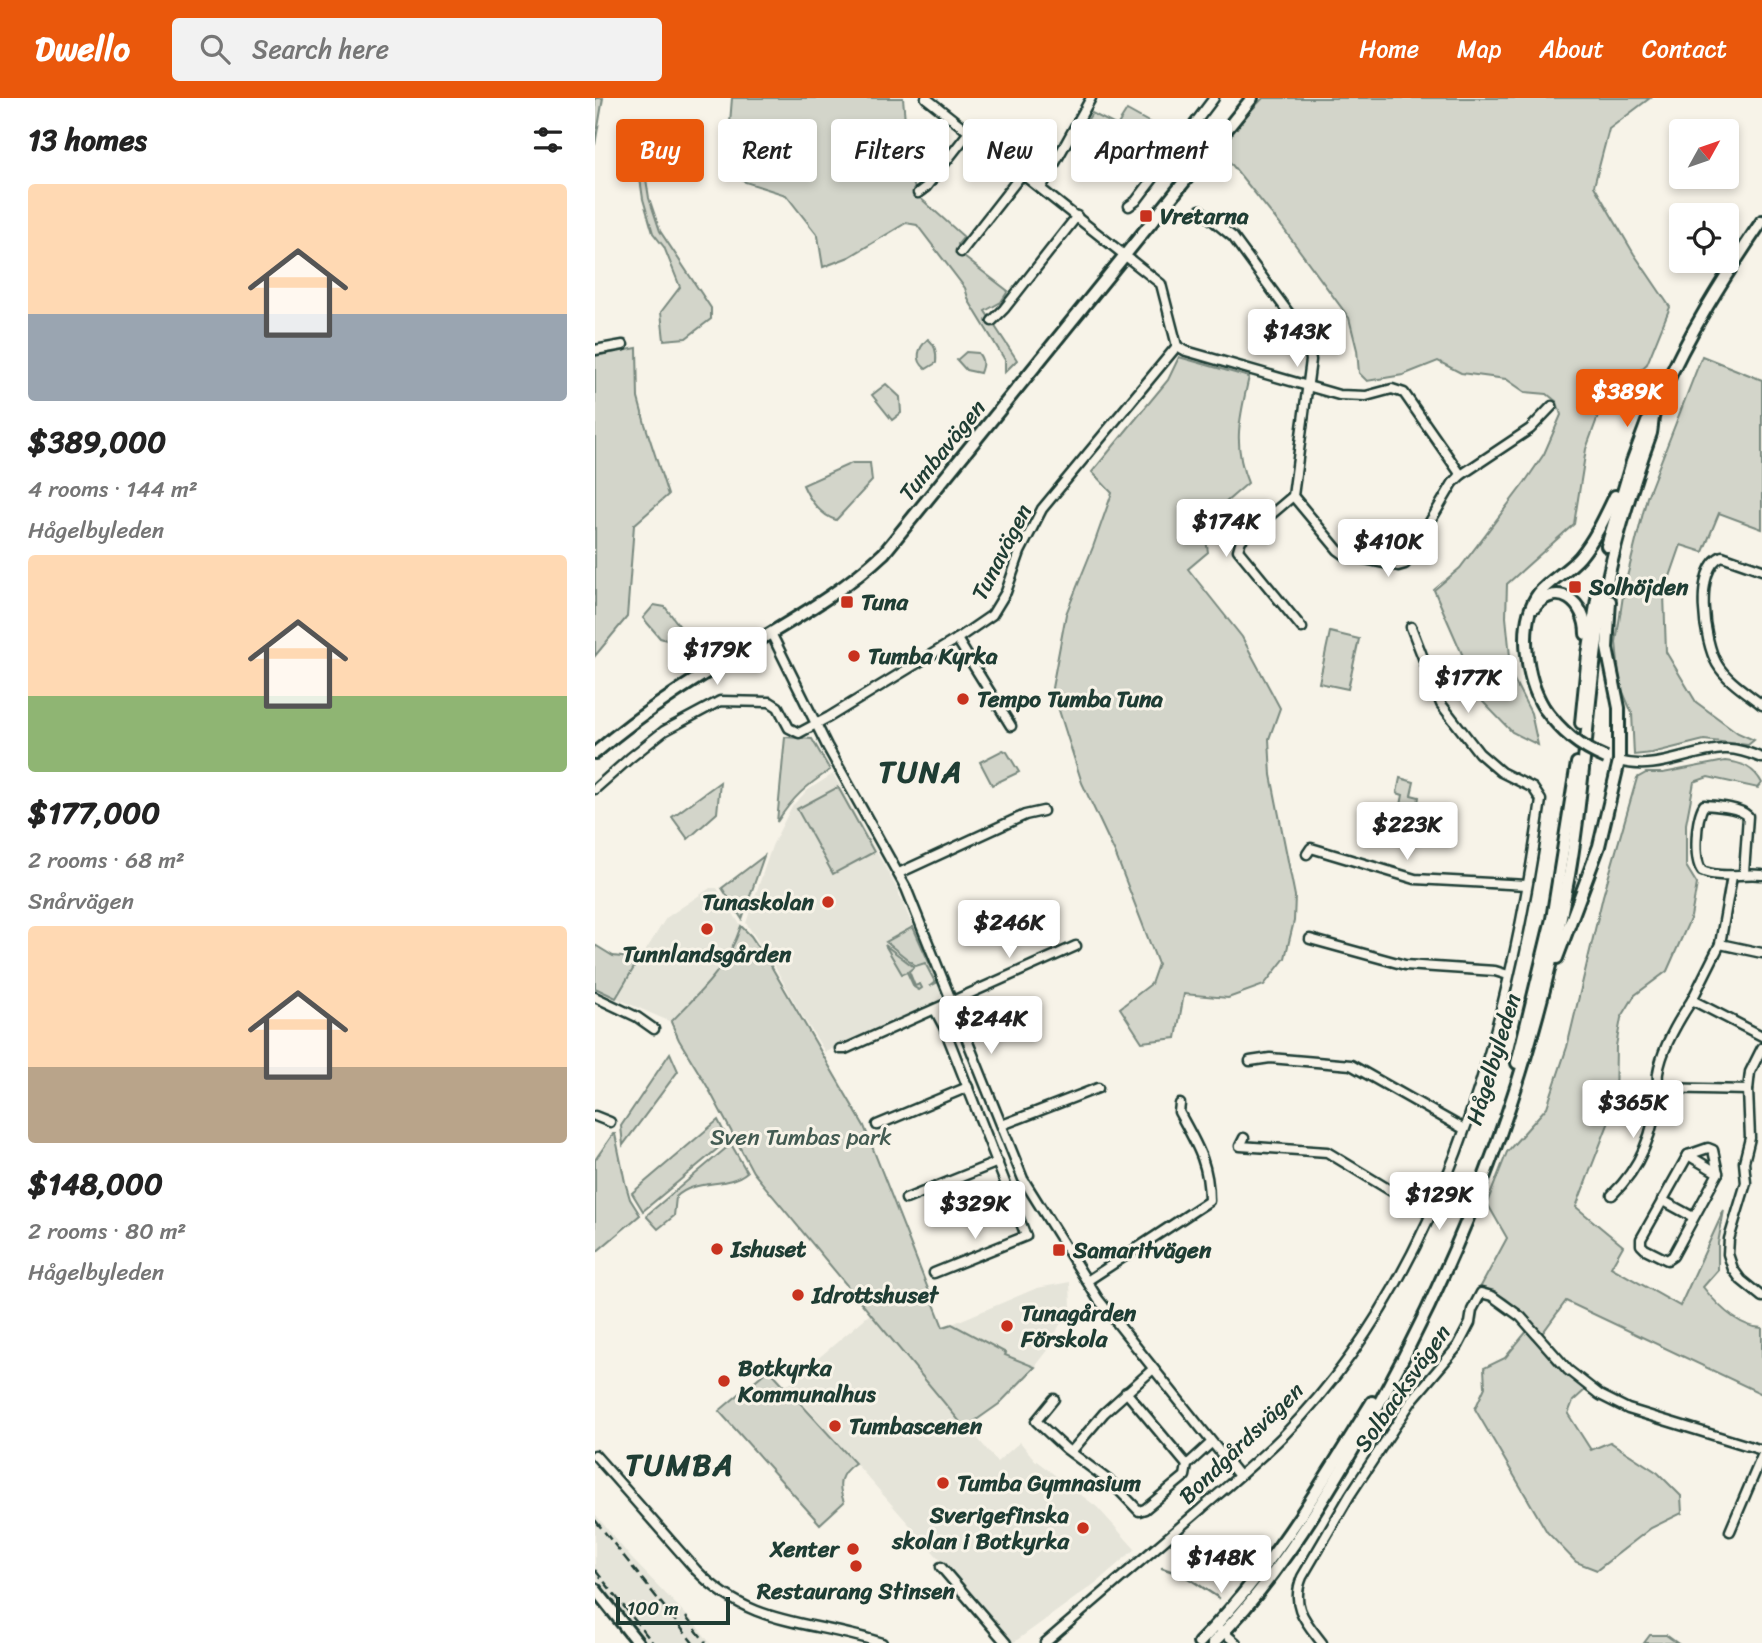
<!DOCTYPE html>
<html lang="en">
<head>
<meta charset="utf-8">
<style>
	:root { --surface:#fff; --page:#f2f2f2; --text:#222; --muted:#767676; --accent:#ea580c }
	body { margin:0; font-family:Sriracha,sans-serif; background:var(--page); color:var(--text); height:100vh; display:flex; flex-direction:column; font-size:26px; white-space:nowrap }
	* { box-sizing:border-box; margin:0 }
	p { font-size:23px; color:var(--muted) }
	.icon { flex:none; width:38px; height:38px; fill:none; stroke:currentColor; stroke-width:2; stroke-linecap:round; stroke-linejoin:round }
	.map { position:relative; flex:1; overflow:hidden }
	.side { display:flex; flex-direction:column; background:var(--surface); width:595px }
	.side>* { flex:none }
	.hud { position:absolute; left:21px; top:21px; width:665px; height:63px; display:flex; gap:14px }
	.needle { width:46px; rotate:50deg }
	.buttons { position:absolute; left:1074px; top:21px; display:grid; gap:14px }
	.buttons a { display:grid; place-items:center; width:70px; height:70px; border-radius:7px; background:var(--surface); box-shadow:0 4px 10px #0003; font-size:35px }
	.scale { position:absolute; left:21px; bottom:18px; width:114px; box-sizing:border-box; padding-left:7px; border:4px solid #1f3d34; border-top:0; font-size:19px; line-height:24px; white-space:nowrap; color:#1f3d34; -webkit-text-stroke:5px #f7f3e8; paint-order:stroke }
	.price { position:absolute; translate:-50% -60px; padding:0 16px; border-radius:7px; background:#fff; color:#222; font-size:23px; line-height:46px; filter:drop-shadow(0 2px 4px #0008) }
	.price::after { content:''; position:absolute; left:50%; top:42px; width:21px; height:16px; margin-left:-10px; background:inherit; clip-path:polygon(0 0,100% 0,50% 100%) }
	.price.active { background:var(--accent); color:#fff }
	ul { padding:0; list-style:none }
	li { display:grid; align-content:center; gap:14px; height:371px; padding:0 28px }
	li span { display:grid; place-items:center; height:217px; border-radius:7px; color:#555 }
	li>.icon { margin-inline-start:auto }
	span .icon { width:126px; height:126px; fill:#fffc; stroke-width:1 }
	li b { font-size:30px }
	h2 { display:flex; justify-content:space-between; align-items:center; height:84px; padding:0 28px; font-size:30px }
	.pill { padding:0 24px; border-radius:7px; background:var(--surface); box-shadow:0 4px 10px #0003; font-size:24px; line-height:63px }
	.pill.active { background:var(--accent); color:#fff }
	header { display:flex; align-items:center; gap:42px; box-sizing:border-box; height:98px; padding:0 35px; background:var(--accent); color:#fff }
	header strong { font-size:33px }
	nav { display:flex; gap:38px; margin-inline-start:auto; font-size:24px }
	.search { width:490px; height:63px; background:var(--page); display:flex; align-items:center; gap:18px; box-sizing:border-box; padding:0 24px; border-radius:7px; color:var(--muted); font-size:26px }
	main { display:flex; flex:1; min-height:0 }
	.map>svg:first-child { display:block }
	.built { fill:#e5e4d9 }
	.green { fill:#d3d5ca; stroke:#79897f; stroke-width:2 }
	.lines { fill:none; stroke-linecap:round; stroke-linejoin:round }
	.stream { stroke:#6f8077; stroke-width:2.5 }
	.street-casing { stroke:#1f3d34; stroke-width:13 }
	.secondary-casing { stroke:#1f3d34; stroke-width:16 }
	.street { stroke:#f7f3e8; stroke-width:8 }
	.secondary { stroke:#f7f3e8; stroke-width:10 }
	.rail { stroke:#1f3d34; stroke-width:2.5; stroke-dasharray:10 5; stroke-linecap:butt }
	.secondary-bridge-casing { stroke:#1f3d34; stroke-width:16; stroke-linecap:butt }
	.secondary-bridge { stroke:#f7f3e8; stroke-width:10 }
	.poi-dot { fill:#c8321e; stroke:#f7f3e8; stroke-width:2.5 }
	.labels { text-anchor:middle; stroke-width:6; stroke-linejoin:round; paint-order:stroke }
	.poi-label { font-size:23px; font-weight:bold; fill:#1f3d34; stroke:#f7f3e8; text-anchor:start }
	.street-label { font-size:23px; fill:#1f3d34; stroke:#f7f3e8 }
	.park-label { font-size:23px; fill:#435b52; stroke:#f7f3e8 }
	.district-label { font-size:30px; font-weight:bold; letter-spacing:2px; fill:#1f3d34; stroke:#f7f3e8 }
</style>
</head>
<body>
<header>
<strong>Dwello</strong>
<div class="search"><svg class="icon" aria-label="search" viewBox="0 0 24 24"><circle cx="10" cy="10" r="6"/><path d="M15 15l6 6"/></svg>Search here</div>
<nav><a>Home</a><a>Map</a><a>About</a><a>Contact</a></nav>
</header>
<main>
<section class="side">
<h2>13 homes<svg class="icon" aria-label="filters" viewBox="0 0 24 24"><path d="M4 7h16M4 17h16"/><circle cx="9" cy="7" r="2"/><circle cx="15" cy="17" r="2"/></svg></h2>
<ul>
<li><span style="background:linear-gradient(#ffd9b3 60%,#9aa5b1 0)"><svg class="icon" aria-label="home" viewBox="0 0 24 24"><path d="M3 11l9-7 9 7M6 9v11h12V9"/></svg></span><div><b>$389,000</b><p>4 rooms · 144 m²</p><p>Hågelbyleden</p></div></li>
<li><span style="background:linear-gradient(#ffd9b3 65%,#8fb573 0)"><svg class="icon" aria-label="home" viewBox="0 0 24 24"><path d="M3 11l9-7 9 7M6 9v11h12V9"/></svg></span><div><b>$177,000</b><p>2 rooms · 68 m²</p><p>Snårvägen</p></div></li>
<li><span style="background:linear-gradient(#ffd9b3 65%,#b9a48a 0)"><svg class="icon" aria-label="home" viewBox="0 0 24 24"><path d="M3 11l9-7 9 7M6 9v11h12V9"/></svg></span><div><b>$148,000</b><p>2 rooms · 80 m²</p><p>Hågelbyleden</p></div></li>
</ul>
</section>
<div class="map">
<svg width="1167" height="1545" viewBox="0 0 1167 1545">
	<rect width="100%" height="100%" fill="#f7f3e8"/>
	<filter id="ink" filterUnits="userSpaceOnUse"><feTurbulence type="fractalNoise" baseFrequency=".0143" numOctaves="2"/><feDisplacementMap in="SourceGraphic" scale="14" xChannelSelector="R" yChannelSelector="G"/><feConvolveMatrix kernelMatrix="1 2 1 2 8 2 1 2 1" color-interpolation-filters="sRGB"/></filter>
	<g filter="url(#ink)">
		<!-- built -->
		<g class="built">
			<polygon points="238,676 300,787 347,896 344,904 230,954 203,911 180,869 151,825 177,748 197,708 213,692"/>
			<polygon points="115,790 122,790 146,828 139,849 119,880 76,924 21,900 71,820"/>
			<polygon points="475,1184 476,1210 463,1230 454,1251 440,1269 396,1251 357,1226 442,1190"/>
			<polygon points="282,1210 353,1304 402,1364 425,1344 440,1362 502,1409 540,1451 502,1484 418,1545 192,1287"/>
			<polygon points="0,1416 37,1461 101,1527 115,1545 53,1545 0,1478"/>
		</g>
		<!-- green -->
		<g class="green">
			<polygon points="0,0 8,0 0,47"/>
			<polygon points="137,0 308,0 315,78 323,98 369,139 363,146 365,156 413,193 406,204 390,213 422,262 410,274 410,262 374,203 370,190 322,127 311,125 254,159 228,169 223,138 191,97 150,84 132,63"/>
			<polygon points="668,0 1055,0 1014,31 999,88 1039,156 1075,209 1052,266 1007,307 991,351 979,426 912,486 911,519 917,578 936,615 943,647 917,634 888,604 839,492 865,470 930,384 949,356 966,317 962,304 952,296 930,294 911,281 866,275 843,263 808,277 772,283 764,275 762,252 754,220 688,130 625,52 645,24"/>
			<polygon points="532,12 559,27 513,79 498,75 513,44 488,29 497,15 522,28"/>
			<polygon points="42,24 54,100 65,133 116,210 116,221 91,240 69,242 66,214 85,189 69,149 58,135 48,101 37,25"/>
			<path d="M333,241C341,247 342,256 341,265L331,271C319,262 323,250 333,241Z"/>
			<polygon points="42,250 43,300 50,326 73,397 39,427 32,519 0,558 0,258"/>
			<path d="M371,254L383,255C389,262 388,267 385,275L371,272L362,262Z"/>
			<polygon points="1107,258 1167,282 1167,431 1124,415 1108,454 1086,447 1069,496 1071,554 1101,604 1143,635 1159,642 1153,647 1109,642 1057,655 1039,657 1037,615 1025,587 1021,544 1029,491 1052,399"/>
			<path d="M584,259L654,279C645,318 637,346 653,385L608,424L613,454L593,471L647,539L685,610L674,641L676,677L700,798L699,823L690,860L669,887L633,900L589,896L581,940L547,944L525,910L556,886L563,866L520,755L487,685L457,590L471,516L498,449L517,395L497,374L573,282Z"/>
			<polygon points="291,286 305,299 306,315 297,322 277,297"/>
			<path d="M257,365H275L277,383L241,422C225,417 214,401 208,387Z"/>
			<polygon points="59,507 70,509 86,530 79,544 65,540 48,520"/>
			<polygon points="735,534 764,541 753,591 724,585"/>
			<path d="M190,639L217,641L235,672C211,688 198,699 182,724Z"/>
			<polygon points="408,652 412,654 424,674 397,687 385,664"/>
			<path d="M1130,663C1147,664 1159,670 1167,685L1163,690L1113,679L1099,684L1091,726V768L1102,786L1096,819L1072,873L1040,897L1026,920L1021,948L1020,1008L981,1109L1028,1148L1016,1169L1085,1208L1129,1112L1123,1145V1172L1108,1189C1122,1207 1143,1229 1167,1230V1296L971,1203L946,1237C931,1218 910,1193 885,1190L912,1140L892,1105L912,1054L952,1009L972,949L1008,798L1042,680L1051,675H1068Z"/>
			<polygon points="805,680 819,684 816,697 824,699 823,705 833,708 830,723 813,719 815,709 806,707 808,697 802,695"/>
			<polygon points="125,684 122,715 93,741 77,719"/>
			<polygon points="243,689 279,754 238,776 202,711"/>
			<polygon points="169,758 147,821 127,790"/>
			<path d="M146,828L156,838L176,868L269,1028L348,1229L357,1226L411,1255L410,1257L440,1269L404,1306L370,1330L158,1074L112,988L84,942L76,924C106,893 132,870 146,828Z"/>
			<polygon points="318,829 343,884 335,888 340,884 330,865 321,868 291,844"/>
			<polygon points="0,847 18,858 44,861 21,900 0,890"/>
			<polygon points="290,847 319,869 314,873 320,888 325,886 327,890 324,892 319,889 312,874 307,876"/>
			<polygon points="75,955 83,973 28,1047 26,1028"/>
			<polygon points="123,1022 133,1042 48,1113 37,1095"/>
			<polygon points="18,1036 20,1036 30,1084 35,1101 45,1117 0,1155 0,1062"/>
			<path d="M136,1046L152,1074C132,1091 100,1080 81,1099L79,1118L63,1131L52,1119L53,1116Z"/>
			<polygon points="932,1233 961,1267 990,1292 978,1303 973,1316 996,1352 1015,1344 1063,1375 1086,1398 1087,1415 1056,1430 1002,1472 981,1464 952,1434 880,1311 890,1289 889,1270 910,1260"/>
			<path d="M174,1271L260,1365C244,1376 242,1386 249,1404L225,1426L124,1313Z"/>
			<polygon points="1055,1537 1071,1537 1082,1545 1049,1545"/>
		</g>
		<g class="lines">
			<!-- stream -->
			<polyline class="stream" points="567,1470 590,1478 624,1500"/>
			<!-- street casing -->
			<g class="street-casing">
				<g id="street">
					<polyline points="331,0 566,186 582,248 591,253 744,297 771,298 797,291 809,295 866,377"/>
					<polyline points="446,90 496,0"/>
					<polyline points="323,95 331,89 374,34"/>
					<polyline points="534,108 541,103 619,0"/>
					<polyline points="605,112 638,139 712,240 716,262 698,398 743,452 750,457 803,468 810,466 858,385 866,377 935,331 957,308"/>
					<polyline points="366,154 427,76"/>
					<polyline points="397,223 409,211 482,118"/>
					<polyline points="0,252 28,247"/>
					<polyline points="698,398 646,442 643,452 707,530"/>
					<path d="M1167,472L1127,458C1098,470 1109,544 1122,566C1132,583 1152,595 1167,607"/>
					<polyline points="176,535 232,648 311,790 428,1081 503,1201 644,1378"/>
					<polyline points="362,541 416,628"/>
					<path d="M1024,663C1061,674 1093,653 1129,651C1142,650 1155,655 1167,660"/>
					<polyline points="0,691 35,660 69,633 125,603 175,604 183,609 194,630 204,635 234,619 362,541 397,517 411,494 425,454 447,411 582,248"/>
					<polyline points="712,756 716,750 820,781 932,787"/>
					<polyline points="304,775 430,717 448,713"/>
					<path d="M1149,775L1153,718C1144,709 1122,708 1109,707C1101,720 1098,761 1107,773C1125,781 1147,775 1167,777"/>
					<polyline points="715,841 810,867 900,873 913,877"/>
					<polyline points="1125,846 1167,855"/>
					<polyline points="0,899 42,919 59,931"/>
					<polyline points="1097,902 1125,846 1137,778"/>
					<polyline points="1167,950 1155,974 1153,992 1155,1040 1149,1064 1151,1085 1134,1141 1133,1156 1138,1171 1146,1182 1167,1199"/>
					<polyline points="245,951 250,951 481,848"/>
					<polyline points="655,963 675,960 756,967 869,1031"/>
					<polyline points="1063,990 1153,992"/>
					<polyline points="0,1018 15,1024"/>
					<polyline points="282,1027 373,989"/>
					<polyline points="407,1027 503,990"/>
					<polyline points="649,1040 645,1048 732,1054 836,1117"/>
					<polygon points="1113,1050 1118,1052 1123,1075 1078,1158 1072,1162 1050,1151 1046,1147 1046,1141 1093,1057"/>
					<polyline points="1093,1057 1123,1075"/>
					<path d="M1017,1097C1047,1068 1060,1032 1063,991C1064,986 1062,980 1063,975C1067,950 1083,923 1097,902L1167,938"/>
					<polyline points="311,1101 403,1064"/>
					<polyline points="1067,1102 1098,1119"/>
					<polyline points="339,1175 431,1138 349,929 340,912"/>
					<path d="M492,1183L614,1103C614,1065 602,1047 584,1014L585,1006"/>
					<polyline points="531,1294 592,1367"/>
					<polyline points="459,1301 441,1323 470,1350 517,1385 544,1413 550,1411 590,1378 592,1367 616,1345"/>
					<polyline points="476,1354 509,1315 557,1272"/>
					<path d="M0,1357L101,1472C157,1530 217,1522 287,1545"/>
					<polyline points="1135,1433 1167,1358"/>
					<polyline points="346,1469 411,1545"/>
					<polyline points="626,1532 641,1545"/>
					<path d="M450,1545C502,1500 554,1456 606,1411C634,1387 663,1363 689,1337C849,1175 916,922 946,702L938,690L906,674L884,655L846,606L816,529"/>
					<path d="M727,1545C711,1524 695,1508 707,1479L755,1397L818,1301L863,1248L875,1225L877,1212L886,1195L897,1198L926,1219L973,1272L1005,1297L1033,1311L1167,1352"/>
				</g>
			</g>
			<!-- secondary casing -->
			<g class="secondary-casing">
				<g id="secondary">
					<polyline points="1012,448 1037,364 1052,324 1057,321"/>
					<path d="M939,510C963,481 991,505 991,536"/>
					<path d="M949,610C931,581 922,524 944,495C956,481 973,473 985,459C1000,441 1010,419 1020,398"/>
					<polyline points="986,625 993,556 1003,495"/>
					<path d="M0,655C54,608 115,572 176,535C216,511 254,488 289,455L657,0"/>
					<polyline points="962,860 1004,748 1024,663 1024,610 1012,550 1015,503"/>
					<polyline points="922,965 957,821 982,665"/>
					<polyline points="0,1491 43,1545"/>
					<path d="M604,1545C674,1474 725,1389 777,1304"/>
					<path d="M618,1545C674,1490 720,1417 759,1350C863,1171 937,982 974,777C989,693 992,607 1005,522C1015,458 1034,396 1056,335C1057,330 1057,325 1058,320C1059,313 1064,305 1066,298C1093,236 1129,179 1167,123"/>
				</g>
			</g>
			<!-- street -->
			<use href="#street" class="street"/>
			<!-- secondary -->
			<use href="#secondary" class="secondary"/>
			<!-- rail -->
			<g class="rail">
				<polyline points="0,1422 98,1545"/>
				<polyline points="0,1472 58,1545"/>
				<polyline points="91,1519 111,1545"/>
			</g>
			<!-- secondary-bridge casing -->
			<g class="secondary-bridge-casing">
				<path id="secondary-bridge" d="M949,610C966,633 984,649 1011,660"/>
			</g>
			<!-- secondary-bridge -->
			<use href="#secondary-bridge" class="secondary-bridge"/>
		</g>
	</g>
	<!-- markers -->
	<g class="poi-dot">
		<rect x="544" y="111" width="14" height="14" rx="3.5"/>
		<rect x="973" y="482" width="14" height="14" rx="3.5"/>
		<rect x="245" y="497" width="14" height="14" rx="3.5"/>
		<circle cx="259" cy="558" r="7"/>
		<circle cx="368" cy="601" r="7"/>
		<circle cx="233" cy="804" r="7"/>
		<circle cx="112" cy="831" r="7"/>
		<circle cx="122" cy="1151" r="7"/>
		<rect x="457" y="1145" width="14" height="14" rx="3.5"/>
		<circle cx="203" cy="1197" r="7"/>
		<circle cx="412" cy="1228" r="7"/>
		<circle cx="129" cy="1283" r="7"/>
		<circle cx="240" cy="1328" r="7"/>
		<circle cx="348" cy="1385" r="7"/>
		<circle cx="488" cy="1430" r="7"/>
		<circle cx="258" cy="1451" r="7"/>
		<circle cx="261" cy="1468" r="7"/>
	</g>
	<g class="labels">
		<!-- poi labels -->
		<g class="poi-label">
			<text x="565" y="126">Vretarna</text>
			<text x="994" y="497">Solhöjden</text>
			<text x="266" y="512">Tuna</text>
			<text x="273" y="566">Tumba Kyrka</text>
			<text x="382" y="609">Tempo Tumba Tuna</text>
			<text x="219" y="812" text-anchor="end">Tunaskolan</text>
			<text x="112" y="864" text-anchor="middle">Tunnlandsgården</text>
			<text x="136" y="1159">Ishuset</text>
			<text x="478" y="1160">Samaritvägen</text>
			<text x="217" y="1205">Idrottshuset</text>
			<text x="426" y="1223">Tunagården<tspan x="426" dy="26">Förskola</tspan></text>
			<text x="143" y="1278">Botkyrka<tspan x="143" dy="26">Kommunalhus</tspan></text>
			<text x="254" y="1336">Tumbascenen</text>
			<text x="362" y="1393">Tumba Gymnasium</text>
			<text x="474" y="1425" text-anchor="end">Sverigefinska<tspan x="474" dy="26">skolan i Botkyrka</tspan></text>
			<text x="244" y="1459" text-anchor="end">Xenter</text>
			<text x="261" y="1501" text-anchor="middle">Restaurang Stinsen</text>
		</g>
		<!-- street labels -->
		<g class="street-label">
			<text transform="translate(347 352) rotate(-51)" y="8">Tumbavägen</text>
			<text transform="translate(406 454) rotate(-63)" y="8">Tunavägen</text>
			<text transform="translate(898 961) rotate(-73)" y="8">Hågelbyleden</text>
			<text transform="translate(807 1290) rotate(-55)" y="8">Solbacksvägen</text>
			<text transform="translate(646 1345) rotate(-44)" y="8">Bondgårdsvägen</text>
		</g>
		<!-- park labels -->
		<g class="park-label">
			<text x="206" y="1047">Sven Tumbas park</text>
		</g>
		<!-- district labels -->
		<g class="district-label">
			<text x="326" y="684">TUNA</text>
			<text x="85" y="1377">TUMBA</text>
		</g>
	</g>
</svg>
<div class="buttons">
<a><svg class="needle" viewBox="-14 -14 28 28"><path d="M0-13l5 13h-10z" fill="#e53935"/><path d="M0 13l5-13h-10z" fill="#767676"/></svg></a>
<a><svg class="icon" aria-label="locate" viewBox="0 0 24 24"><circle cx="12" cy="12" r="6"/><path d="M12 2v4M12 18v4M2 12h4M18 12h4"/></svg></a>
</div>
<div class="scale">100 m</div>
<b class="price" style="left:702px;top:271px">$143K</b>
<b class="price active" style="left:1032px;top:331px">$389K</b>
<b class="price" style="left:631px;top:461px">$174K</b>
<b class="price" style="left:793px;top:481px">$410K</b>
<b class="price" style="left:122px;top:589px">$179K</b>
<b class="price" style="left:873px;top:617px">$177K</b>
<b class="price" style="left:812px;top:764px">$223K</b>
<b class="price" style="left:414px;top:862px">$246K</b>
<b class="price" style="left:396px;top:958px">$244K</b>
<b class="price" style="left:1038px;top:1042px">$365K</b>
<b class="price" style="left:844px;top:1134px">$129K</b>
<b class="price" style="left:380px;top:1143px">$329K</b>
<b class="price" style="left:626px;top:1497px">$148K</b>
<div class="hud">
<a class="pill active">Buy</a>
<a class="pill">Rent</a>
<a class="pill">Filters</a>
<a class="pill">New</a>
<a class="pill">Apartment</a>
</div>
</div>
</main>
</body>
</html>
